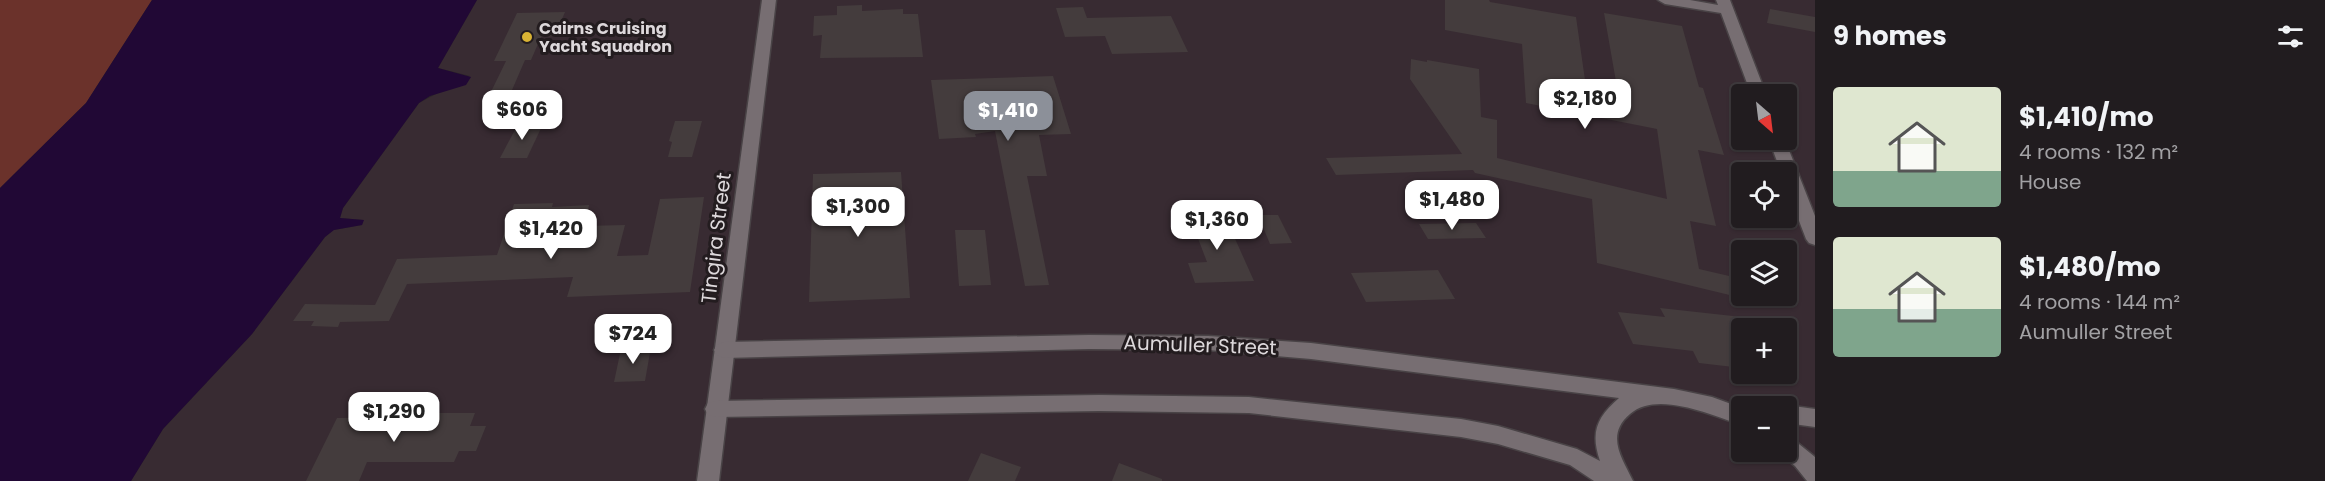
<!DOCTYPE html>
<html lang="en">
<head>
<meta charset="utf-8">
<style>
	:root { --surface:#211c1f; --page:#292528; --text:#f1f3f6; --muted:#a2a1a4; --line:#3e3a3d; --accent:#8c9099 }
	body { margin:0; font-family:Poppins,sans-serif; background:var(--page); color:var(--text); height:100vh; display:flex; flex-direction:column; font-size:22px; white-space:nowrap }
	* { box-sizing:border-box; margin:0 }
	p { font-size:20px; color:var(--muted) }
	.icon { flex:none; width:33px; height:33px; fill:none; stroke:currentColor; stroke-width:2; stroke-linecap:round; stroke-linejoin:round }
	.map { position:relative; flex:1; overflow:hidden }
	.panel { display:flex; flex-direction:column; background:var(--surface); width:510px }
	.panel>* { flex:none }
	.needle { width:39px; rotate:152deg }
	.controls { position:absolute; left:1731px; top:84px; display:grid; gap:12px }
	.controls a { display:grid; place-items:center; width:66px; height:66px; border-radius:6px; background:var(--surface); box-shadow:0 2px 4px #0004,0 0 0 2px var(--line); font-size:30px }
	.price { position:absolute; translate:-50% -51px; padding:0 14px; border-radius:12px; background:#fff; color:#222; font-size:20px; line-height:39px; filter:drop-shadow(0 2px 3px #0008) }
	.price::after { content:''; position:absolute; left:50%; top:36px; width:18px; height:14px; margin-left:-9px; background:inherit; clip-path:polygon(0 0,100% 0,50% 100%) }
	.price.on { background:var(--accent); color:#fff }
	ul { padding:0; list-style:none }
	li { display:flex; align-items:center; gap:18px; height:150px; padding:0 18px }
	li span { display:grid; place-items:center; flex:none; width:168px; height:120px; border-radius:6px; color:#555 }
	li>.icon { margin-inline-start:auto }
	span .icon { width:72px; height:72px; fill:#fffc; stroke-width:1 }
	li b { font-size:26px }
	h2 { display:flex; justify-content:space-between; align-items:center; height:72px; padding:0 18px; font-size:26px }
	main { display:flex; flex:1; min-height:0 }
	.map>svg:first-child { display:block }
	.built { fill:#382b32; fill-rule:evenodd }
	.green { fill:#6b322b }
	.water { fill:#210835 }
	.building { fill:#443c3d }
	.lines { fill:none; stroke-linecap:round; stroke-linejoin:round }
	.street-casing { stroke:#494346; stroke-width:3 }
	.secondary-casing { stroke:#494346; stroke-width:3 }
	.street { fill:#776e72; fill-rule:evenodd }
	.secondary { fill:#776e72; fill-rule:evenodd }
	.poi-dot { fill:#d9b334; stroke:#231c1f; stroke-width:2 }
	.labels { text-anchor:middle; stroke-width:6; stroke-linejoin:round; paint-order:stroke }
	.far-poi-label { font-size:16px; font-weight:bold; fill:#ddd8db; stroke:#231c1f; text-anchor:start }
	.street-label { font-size:20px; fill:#ddd8db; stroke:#231c1f }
</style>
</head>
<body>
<main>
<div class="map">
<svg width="1815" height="481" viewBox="0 0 1815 481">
	<rect width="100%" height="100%" fill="#2c2629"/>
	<!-- built -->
	<path class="built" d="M477,0H1815V481H131L163,429L252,334L325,237L333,230L362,225L363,220L340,218L343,208L419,103L470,76L438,68ZM1742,94H1786V140H1742ZM1742,172H1786V218H1742ZM1742,250H1786V296H1742ZM1742,328H1786V374H1742ZM1742,406H1786V452H1742Z"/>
	<!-- green -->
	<polygon class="green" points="0,0 152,0 86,103 0,188"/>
	<!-- water -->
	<polygon class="water" points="152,0 477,0 438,68 471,77 466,85 430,96 419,103 343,208 340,218 364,220 362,225 334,230 325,237 252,334 163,429 131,481 0,481 0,188 86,103"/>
	<!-- building -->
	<g class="building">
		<polygon points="1445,0 1489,0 1490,2 1576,17 1586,87 1618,93 1604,13 1682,26 1699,87 1703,88 1724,155 1698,150 1716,226 1690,221 1699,269 1742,279 1742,298 1597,263 1592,199 1475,173 1473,170 1336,175 1326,158 1462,154 1410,79 1411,59 1427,62 1427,60 1479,69 1481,117 1497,120 1497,158 1667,199 1657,129 1526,103 1522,44 1445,30"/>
		<polygon points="862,5 862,11 903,9 903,14 918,14 923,57 820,58 822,35 813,36 814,16 837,15 837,6"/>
		<polygon points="1083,7 1087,18 1171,16 1188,52 1112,54 1105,36 1065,37 1056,8"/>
		<polygon points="1770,9 1815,17 1815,32 1767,23"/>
		<polygon points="565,12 555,36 541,37 531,60 525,60 509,97 488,98 506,61 494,61 517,13"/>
		<polygon points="1053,76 1071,134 1039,135 1047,176 1027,176 1049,285 1025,286 995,131 975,134 976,137 939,139 931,80"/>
		<polygon points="675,121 702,121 692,157 668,157 672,142 669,141"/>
		<polygon points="518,124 543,124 527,158 500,158"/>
		<polygon points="901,172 910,298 809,302 813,174"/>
		<polygon points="704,197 690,292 567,297 573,277 407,284 389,321 340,322 338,327 311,326 314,321 293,321 305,304 375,305 397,259 497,255 514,204 553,203 552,207 589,205 585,226 625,225 617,256 648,255 660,199"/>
		<polygon points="1223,212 1254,281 1195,283 1188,263 1207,262 1194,228 1191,228 1185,213"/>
		<polygon points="1258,215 1278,215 1292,243 1270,244"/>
		<polygon points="1476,223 1486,238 1428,239 1419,224"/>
		<polygon points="955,230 985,230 991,285 959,286"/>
		<polygon points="1438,270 1455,299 1366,302 1351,273"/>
		<polygon points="1660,308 1742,317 1742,368 1699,363 1693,351 1633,344 1618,312 1665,317"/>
		<polygon points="651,347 645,381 614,382 621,349"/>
		<polygon points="406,413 475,413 470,426 486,426 476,451 459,451 454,462 367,462 359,481 306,481 337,418 404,417"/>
		<polygon points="981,453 1021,467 1015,481 968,481"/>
		<polygon points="1119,463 1162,479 1162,481 1112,481"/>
	</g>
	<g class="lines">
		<!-- street casing -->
		<g class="street-casing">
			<g id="street">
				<polygon points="762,0 776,0 719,481 697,481"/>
				<polygon points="1658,0 1690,0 1718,5 1716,0 1730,0 1766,94 1751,94 1721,13 1665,4"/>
				<polygon points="1769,140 1785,140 1815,216 1815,245 1809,243 1806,239 1786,187 1786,172 1781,172"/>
			</g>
		</g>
		<!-- secondary casing -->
		<g class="secondary-casing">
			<g id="secondary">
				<path d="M1089,335L1208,336L1311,343L1674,389L1712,397L1742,408V425C1712,416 1658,390 1630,414C1605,435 1622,458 1633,481H1594L1570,465L1498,444L1461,437L1249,413L1099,411L716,417L708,415L705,409L708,403L716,401L1099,395L1249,397L1461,419L1498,426L1577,449L1600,461C1590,432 1597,417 1619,398L1311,359L1208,350L1089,349L724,358L717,355L714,350L717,345L724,342Z"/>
				<polygon points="1786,405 1815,409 1815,427 1786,423 1786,406 1783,406"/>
				<polygon points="1786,437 1794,440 1815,457 1815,481 1807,481 1795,466 1778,452 1786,452"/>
			</g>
		</g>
		<!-- street -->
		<use href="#street" class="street"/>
		<!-- secondary -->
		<use href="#secondary" class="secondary"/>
	</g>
	<!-- markers -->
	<circle class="poi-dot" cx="527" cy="37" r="6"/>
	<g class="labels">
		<!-- far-poi labels -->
		<g class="far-poi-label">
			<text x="539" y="34">Cairns Cruising<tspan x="539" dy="18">Yacht Squadron</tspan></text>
		</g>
		<!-- street labels -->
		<g class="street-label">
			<text transform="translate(716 238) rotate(-83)" y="7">Tingira Street</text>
			<text transform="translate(1200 345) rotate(2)" y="7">Aumuller Street</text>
		</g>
	</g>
</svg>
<div class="controls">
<a><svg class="needle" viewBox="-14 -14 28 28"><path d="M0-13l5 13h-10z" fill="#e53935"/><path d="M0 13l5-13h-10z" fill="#a2a1a4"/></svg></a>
<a><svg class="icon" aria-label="locate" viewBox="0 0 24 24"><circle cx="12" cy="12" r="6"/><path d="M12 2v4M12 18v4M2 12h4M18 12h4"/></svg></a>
<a><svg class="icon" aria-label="layers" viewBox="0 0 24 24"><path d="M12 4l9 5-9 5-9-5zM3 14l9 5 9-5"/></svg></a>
<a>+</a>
<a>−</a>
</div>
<b class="price" style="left:1585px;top:130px">$2,180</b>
<b class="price" style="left:522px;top:141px">$606</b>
<b class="price on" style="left:1008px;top:142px">$1,410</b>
<b class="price" style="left:1452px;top:231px">$1,480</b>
<b class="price" style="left:858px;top:238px">$1,300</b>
<b class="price" style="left:1217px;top:251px">$1,360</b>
<b class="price" style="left:551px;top:260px">$1,420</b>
<b class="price" style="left:633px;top:365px">$724</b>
<b class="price" style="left:394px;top:443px">$1,290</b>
</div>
<section class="panel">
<h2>9 homes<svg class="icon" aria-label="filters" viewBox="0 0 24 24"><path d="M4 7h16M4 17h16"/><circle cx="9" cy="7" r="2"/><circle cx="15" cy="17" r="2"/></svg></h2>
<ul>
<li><span style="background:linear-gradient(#dfe7d0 70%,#7fa58c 0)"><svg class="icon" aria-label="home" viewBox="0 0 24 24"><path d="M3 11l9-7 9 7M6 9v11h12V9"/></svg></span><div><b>$1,410/mo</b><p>4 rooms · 132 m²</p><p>House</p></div></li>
<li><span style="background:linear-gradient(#dfe7d0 60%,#7fa58c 0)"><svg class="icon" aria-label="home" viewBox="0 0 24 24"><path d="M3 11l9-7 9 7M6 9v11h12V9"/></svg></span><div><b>$1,480/mo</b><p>4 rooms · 144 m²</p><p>Aumuller Street</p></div></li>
</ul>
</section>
</main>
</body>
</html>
